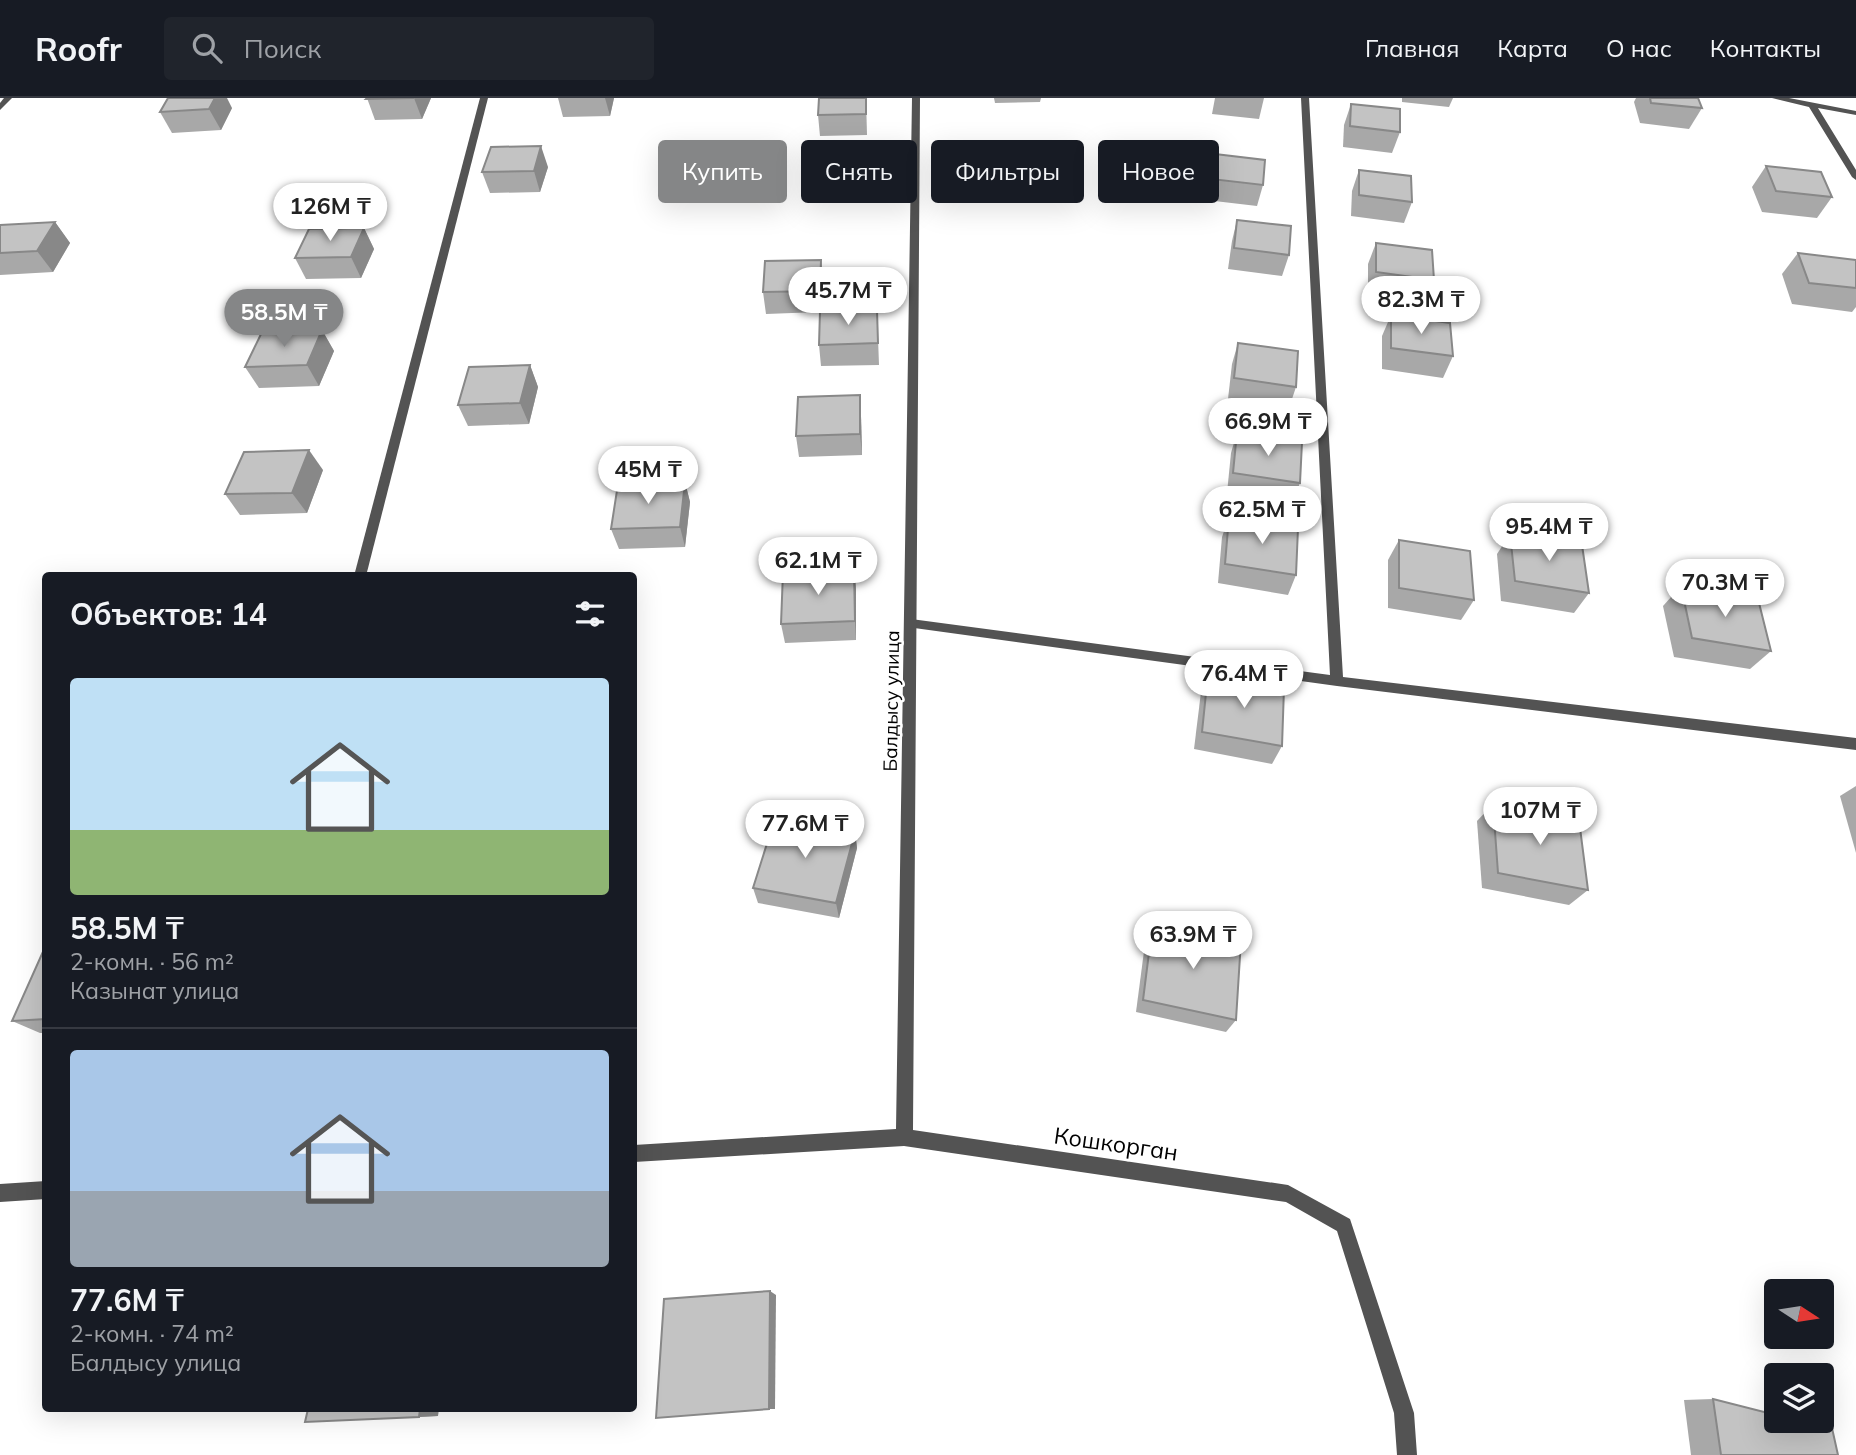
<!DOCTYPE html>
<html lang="ru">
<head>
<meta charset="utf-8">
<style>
	:root { --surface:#171b24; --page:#20242c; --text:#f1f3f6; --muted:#9ea1a6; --line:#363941; --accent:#858687 }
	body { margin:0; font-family:Mulish,sans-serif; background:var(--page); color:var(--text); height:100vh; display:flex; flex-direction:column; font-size:26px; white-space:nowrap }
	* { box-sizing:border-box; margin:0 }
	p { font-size:23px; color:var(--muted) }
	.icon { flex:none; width:38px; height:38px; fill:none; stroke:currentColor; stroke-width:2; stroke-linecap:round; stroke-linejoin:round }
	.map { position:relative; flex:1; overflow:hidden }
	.panel { position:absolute; left:42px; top:474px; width:595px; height:840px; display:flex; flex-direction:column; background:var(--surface); border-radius:7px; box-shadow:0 7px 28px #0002 }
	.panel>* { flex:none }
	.hud { position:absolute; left:658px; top:42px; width:665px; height:63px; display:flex; gap:14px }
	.needle { width:46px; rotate:102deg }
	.buttons { position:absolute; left:1764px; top:1181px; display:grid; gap:14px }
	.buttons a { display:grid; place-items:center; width:70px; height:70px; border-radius:7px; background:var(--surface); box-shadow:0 7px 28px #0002; font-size:35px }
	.price { position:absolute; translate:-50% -60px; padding:0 16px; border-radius:24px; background:#fff; color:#222; font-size:23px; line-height:46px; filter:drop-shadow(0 2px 4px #0008) }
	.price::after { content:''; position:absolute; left:50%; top:42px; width:21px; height:16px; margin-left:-10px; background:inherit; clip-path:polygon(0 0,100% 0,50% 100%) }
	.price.active { background:var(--accent); color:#fff }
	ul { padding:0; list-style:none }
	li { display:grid; align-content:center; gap:14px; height:371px; padding:0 28px }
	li+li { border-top:2px solid var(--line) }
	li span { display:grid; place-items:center; height:217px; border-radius:7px; color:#555 }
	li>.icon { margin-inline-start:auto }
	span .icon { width:126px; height:126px; fill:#fffc; stroke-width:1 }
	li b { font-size:30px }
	h2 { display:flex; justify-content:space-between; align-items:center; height:84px; padding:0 28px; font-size:30px }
	.pill { padding:0 24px; border-radius:7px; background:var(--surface); box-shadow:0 7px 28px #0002; font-size:24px; line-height:63px }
	.pill.active { background:var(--accent); color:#fff }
	header { display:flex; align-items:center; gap:42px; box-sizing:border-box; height:98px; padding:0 35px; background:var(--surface); border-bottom:2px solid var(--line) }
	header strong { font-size:33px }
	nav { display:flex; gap:38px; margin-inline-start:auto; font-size:24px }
	.search { width:490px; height:63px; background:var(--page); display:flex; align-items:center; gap:18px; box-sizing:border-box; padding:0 24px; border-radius:7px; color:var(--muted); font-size:26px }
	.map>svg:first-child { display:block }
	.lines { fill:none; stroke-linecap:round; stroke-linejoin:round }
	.service { fill:#535353; fill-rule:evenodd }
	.minor { fill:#535353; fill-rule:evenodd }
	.wall { fill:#a8a8a8 }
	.shaded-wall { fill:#888 }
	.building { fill:#c3c3c3; stroke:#888; stroke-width:2 }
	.labels { text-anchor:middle; stroke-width:5; stroke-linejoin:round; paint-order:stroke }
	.street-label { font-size:19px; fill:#000; stroke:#fff }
	.near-street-label { font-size:23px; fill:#000; stroke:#fff }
</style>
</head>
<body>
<header>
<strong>Roofr</strong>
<div class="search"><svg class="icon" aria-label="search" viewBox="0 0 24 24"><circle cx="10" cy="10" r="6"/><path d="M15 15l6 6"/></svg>Поиск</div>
<nav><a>Главная</a><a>Карта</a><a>О нас</a><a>Контакты</a></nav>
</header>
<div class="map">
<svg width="1856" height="1357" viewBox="0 0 1856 1357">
	<rect width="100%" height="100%" fill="#fff"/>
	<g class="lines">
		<!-- service -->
		<g class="service">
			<polygon points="480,0 488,0 366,478 354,478"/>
			<polygon points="1301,0 1309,0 1343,579 1856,640 1856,652 1337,588 907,529 905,526 911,521 1330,577"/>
			<polygon points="1772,0 1789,0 1856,13 1856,17 1818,10 1856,72 1856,82 1852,79 1809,9"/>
		</g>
		<!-- minor -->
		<g class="minor">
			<polygon points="4,0 12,0 0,12 0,5"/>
			<polygon points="912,0 920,0 913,1032 1288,1087 1350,1121 1414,1315 1417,1357 1397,1357 1394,1315 1337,1133 1286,1104 904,1048 634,1064 634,1047 896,1031"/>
			<polygon points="46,1083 46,1101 0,1104 0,1086"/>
		</g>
	</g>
	<!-- wall -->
	<g class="wall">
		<polygon points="367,0 431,0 422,21 375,22"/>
		<polygon points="558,0 614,0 610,18 563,19"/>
		<polygon points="866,0 867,37 820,38 818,17"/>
		<polygon points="994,0 1041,0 1040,4 995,5"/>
		<polygon points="1215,0 1264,0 1259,21 1212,16"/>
		<polygon points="1402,0 1453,0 1449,9 1402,4"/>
		<polygon points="1636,0 1698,0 1702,10 1689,31 1640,25 1634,4"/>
		<polygon points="1351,6 1400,34 1392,55 1343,49 1344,27"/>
		<polygon points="232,10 221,32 172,35 160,14"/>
		<polygon points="1215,56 1263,87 1257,108 1206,102"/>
		<polygon points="1766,68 1832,99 1817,120 1762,114 1752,89"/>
		<polygon points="548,69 540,94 490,95 482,74"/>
		<polygon points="1359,72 1412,104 1404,125 1351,118 1352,93"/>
		<polygon points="1237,122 1289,157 1282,178 1228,171 1232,143"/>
		<polygon points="55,124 70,145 53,174 0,177 0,127"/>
		<polygon points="364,130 374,151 361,180 306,181 295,160"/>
		<polygon points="1376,145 1434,182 1424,203 1368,195 1368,166"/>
		<polygon points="1798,155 1856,162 1856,209 1852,214 1792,206 1782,176"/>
		<polygon points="823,183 822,213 877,212 879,267 821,268 819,247 819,214 766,216 763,194"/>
		<polygon points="1391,217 1453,258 1443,280 1382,271 1382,238"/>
		<polygon points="322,232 334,253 319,288 259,290 245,269"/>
		<polygon points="1238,245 1296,289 1289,310 1228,301 1232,266"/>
		<polygon points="530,267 538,289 529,326 468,328 458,307"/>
		<polygon points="861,318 862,357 799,359 796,338"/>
		<polygon points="1237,334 1300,385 1292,405 1227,395 1231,355"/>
		<polygon points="323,372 307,415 240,417 225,396"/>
		<polygon points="685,384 690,404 685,449 619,451 611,431"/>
		<polygon points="1229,419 1296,477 1288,497 1218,485 1222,439"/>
		<polygon points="1510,436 1589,495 1574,515 1501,503 1497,456"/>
		<polygon points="1399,442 1474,502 1461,522 1388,510 1388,462"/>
		<polygon points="854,472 856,492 856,542 785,545 781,526"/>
		<polygon points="1681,488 1771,553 1750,571 1674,559 1663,508"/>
		<polygon points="1208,576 1282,648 1272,666 1194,651 1201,594"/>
		<polygon points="1856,688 1856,755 1840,698"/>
		<polygon points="1493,706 1588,792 1569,807 1482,790 1477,723"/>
		<polygon points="855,734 857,750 839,820 758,805 753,790"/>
		<polygon points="1153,823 1236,922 1226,934 1136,914 1146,838"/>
		<polygon points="46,847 46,935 40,935 12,923"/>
		<polygon points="1713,1301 1838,1357 1691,1357 1684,1302"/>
		<polygon points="308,1311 438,1318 305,1324"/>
	</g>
	<!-- shaded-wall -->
	<g class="shaded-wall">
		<polygon points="215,0 227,0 232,10 221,32 209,11"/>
		<polygon points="414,0 431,0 422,21"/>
		<polygon points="605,0 614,0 610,18"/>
		<polygon points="541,48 548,69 540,94 534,73"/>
		<polygon points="55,124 70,145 53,174 37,153"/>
		<polygon points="364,130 374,151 361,180 351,159"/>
		<polygon points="821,162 823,183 822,214 820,193"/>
		<polygon points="322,232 334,253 319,288 307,267"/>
		<polygon points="530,267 538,289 529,326 520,305"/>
		<polygon points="860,297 861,318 862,357 860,336"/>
		<polygon points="309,352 323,372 307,415 292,395"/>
		<polygon points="685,384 690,404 685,449 680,429"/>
		<polygon points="854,472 856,492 856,542 855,523"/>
		<polygon points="855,734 857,750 839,820 836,805"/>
		<polygon points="770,1193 776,1197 775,1311 769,1311"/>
		<polygon points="420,1311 439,1311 438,1318 419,1319"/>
	</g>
	<!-- building -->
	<g class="building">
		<polygon points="168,0 215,0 209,11 160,14"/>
		<polygon points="367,0 414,0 366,1"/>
		<polygon points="819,0 866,0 866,16 818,17"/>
		<polygon points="1650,0 1698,0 1702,10 1651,5"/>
		<polygon points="1351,6 1400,11 1400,34 1350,28"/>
		<polygon points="541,48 534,73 482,74 491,49"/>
		<polygon points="1215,56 1265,62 1263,87 1211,81"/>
		<polygon points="1766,68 1821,74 1832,99 1776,93"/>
		<polygon points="1359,72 1411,78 1412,104 1359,97"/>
		<polygon points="1237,122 1291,128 1289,157 1234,150"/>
		<polygon points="55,124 37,153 0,155 0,127"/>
		<polygon points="364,130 351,159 295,160 309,131"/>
		<polygon points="1376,145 1432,152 1434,182 1376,174"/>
		<polygon points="1798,155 1856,162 1856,190 1809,185"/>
		<polygon points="821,162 820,193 763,194 765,163"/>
		<polygon points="877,212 878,245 819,247 820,213"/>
		<polygon points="1391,217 1450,225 1453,258 1391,250"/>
		<polygon points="322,232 307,267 245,269 262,234"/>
		<polygon points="1238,245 1298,253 1296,289 1234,280"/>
		<polygon points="530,267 520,305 458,307 469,269"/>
		<polygon points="860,297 860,336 796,338 798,299"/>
		<polygon points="1237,334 1302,344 1300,385 1233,375"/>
		<polygon points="309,352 292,395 225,396 244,354"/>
		<polygon points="685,384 680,429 611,431 618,386"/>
		<polygon points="1229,419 1298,430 1296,477 1225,466"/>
		<polygon points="1510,436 1582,447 1589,495 1515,483"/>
		<polygon points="1399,442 1470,453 1474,502 1399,490"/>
		<polygon points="854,472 855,523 781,526 783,474"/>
		<polygon points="1681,488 1758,501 1771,553 1692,540"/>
		<polygon points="1208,576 1284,590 1282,648 1202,634"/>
		<polygon points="1493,706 1579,722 1588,792 1498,775"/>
		<polygon points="775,720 855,734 836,805 753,790"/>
		<polygon points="1153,823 1241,842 1236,922 1143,902"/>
		<polygon points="46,847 46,921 12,923"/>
		<polygon points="770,1193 769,1311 656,1320 664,1201"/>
		<polygon points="1713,1301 1776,1317 1776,1323 1802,1323 1832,1330 1838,1357 1721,1357"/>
		<polygon points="308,1311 420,1311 419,1319 305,1324"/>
	</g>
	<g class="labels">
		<!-- street labels -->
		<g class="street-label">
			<text transform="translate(891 603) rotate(-89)" y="7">Балдысу улица</text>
		</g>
		<!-- near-street labels -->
		<g class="near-street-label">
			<text transform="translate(1116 1046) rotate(8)" y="8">Кошкорган</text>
		</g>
	</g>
</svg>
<div class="buttons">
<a><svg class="needle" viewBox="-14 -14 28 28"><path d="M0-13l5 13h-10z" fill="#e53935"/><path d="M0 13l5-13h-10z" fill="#9ea1a6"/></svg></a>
<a><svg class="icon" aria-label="layers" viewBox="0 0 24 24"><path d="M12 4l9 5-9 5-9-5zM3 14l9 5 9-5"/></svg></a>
</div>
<b class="price" style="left:330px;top:145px">126M ₸</b>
<b class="price" style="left:848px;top:229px">45.7M ₸</b>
<b class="price" style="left:1421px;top:238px">82.3M ₸</b>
<b class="price active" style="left:284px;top:251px">58.5M ₸</b>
<b class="price" style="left:1268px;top:360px">66.9M ₸</b>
<b class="price" style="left:648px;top:408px">45M ₸</b>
<b class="price" style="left:1262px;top:448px">62.5M ₸</b>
<b class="price" style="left:1549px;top:465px">95.4M ₸</b>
<b class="price" style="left:818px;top:499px">62.1M ₸</b>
<b class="price" style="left:1725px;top:521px">70.3M ₸</b>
<b class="price" style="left:1244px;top:612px">76.4M ₸</b>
<b class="price" style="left:1540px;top:749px">107M ₸</b>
<b class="price" style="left:805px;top:762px">77.6M ₸</b>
<b class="price" style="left:1193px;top:873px">63.9M ₸</b>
<div class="hud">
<a class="pill active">Купить</a>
<a class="pill">Снять</a>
<a class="pill">Фильтры</a>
<a class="pill">Новое</a>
</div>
<section class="panel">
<h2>Объектов: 14<svg class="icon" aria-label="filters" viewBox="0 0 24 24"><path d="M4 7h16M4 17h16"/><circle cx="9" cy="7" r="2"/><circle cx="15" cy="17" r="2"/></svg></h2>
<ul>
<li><span style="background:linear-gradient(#bfe0f5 70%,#8fb573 0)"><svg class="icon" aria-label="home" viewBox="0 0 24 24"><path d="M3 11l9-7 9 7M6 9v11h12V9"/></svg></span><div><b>58.5M ₸</b><p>2-комн. · 56 m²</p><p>Казынат улица</p></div></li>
<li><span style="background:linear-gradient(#a9c7e8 65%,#9aa5b1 0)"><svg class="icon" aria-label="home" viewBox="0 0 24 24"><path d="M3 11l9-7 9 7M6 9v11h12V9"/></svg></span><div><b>77.6M ₸</b><p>2-комн. · 74 m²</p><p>Балдысу улица</p></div></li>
</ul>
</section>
</div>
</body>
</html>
